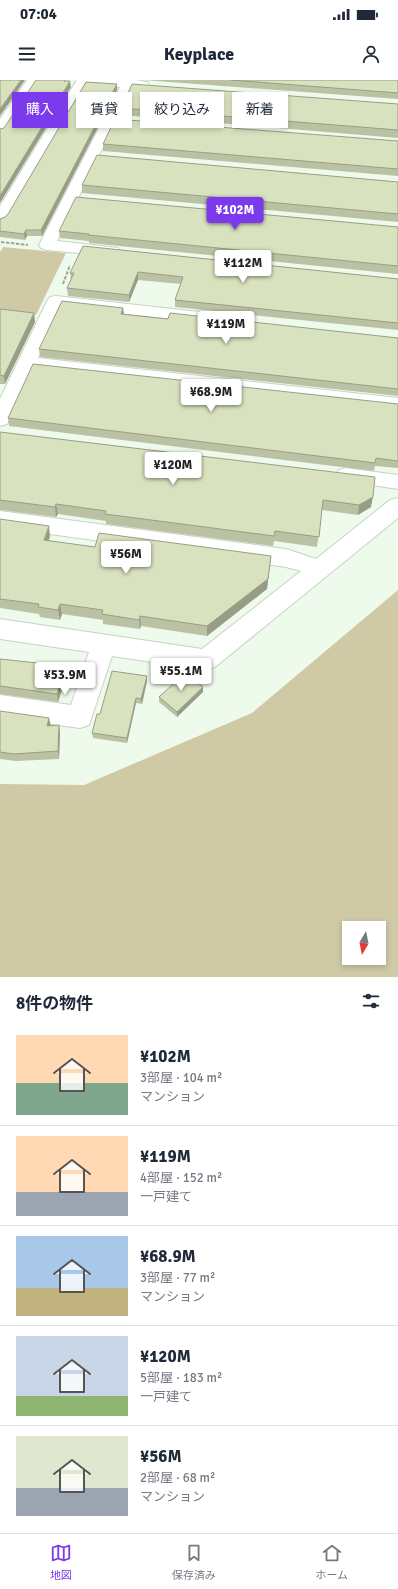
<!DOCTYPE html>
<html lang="ja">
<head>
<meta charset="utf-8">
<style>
	:root { --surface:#fff; --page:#f2f2f3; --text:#1f2937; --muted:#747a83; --line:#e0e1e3; --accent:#7c3aed }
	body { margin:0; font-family:Signika,"Noto Sans JP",sans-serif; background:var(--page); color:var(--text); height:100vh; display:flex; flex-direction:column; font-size:15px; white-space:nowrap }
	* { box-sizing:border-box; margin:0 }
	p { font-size:13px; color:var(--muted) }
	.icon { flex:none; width:22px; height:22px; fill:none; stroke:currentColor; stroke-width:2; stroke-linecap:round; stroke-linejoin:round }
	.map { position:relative; height:897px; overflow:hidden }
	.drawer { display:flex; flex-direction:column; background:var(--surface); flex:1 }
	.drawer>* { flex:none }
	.top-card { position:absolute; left:12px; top:12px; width:374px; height:36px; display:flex; gap:8px }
	.needle { width:26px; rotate:190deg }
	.tools { position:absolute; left:342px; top:841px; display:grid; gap:8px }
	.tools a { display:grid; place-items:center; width:44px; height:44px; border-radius:0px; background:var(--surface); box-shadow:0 2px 6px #0003; font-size:20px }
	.price { position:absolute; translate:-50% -34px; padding:0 9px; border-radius:4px; background:#fff; color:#222; font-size:13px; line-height:26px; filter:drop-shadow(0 1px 2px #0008) }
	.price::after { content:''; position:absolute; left:50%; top:24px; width:12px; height:9px; margin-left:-6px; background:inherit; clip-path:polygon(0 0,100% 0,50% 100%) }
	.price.active { background:var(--accent); color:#fff }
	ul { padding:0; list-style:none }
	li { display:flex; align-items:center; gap:12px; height:100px; padding:0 16px }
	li+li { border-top:1px solid var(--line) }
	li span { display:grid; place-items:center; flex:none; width:112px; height:80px; border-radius:0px; color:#555 }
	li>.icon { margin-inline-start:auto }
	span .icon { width:48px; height:48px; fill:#fffc; stroke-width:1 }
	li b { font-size:17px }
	h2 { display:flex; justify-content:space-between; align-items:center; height:48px; padding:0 16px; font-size:17px }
	.pill { padding:0 14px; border-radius:0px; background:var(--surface); box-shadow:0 2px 6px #0003; font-size:14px; line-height:36px }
	.pill.active { background:var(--accent); color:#fff }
	.status { display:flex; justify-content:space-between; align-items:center; height:28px; padding:0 20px; background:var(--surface); direction:ltr }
	.status svg { height:11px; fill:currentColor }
	header { display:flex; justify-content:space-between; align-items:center; height:52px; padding:0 16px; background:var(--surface); font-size:18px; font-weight:700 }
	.dock { display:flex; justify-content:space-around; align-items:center; height:56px; border-top:1px solid var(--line); background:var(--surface); font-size:11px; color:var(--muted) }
	.dock a { display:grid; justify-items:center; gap:2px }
	.dock .active { color:var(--accent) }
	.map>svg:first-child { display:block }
	.green { fill:#d0c9a6; fill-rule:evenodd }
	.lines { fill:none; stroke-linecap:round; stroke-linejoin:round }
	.minor-casing { stroke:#c6d3c4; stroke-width:2 }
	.tertiary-casing { stroke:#c6d3c4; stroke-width:2 }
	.path { stroke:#9da69b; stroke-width:2; stroke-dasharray:3.5 1.5; stroke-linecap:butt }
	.minor { fill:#fff; fill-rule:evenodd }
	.tertiary { fill:#fff; fill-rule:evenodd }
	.wall { fill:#bbc2a4 }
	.shaded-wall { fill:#989e86 }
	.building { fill:#d9e2bf; stroke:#989e86 }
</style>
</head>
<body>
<div class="status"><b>07:04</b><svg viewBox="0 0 49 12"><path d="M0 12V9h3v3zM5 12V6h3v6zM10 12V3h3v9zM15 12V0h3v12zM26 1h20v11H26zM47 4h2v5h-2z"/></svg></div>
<header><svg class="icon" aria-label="menu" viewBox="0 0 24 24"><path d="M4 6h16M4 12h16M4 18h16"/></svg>Keyplace<svg class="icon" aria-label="person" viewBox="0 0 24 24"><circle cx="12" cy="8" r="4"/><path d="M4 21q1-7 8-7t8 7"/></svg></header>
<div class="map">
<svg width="398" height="897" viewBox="0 0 398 897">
	<rect width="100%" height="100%" fill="#eefbec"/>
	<!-- green -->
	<g class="green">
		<polygon points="3,167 66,173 36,235 0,231 0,172"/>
		<path d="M398,510V897H0V704L84,705L252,633ZM349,848H379V878H349Z"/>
	</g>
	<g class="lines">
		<!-- minor casing -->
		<g class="minor-casing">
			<g id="minor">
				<polygon points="27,0 39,0 5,52 0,53 0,39"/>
				<polygon points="76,0 136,0 147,2 149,5 147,8 132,8 57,161 118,168 120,171 118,174 112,176 47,170 41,168 39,165 120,7 82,5 77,4"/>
				<polygon points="56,216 200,232 206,233 209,237 206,241 200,242 62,227 38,278 398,318 398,330 33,290 10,339 7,344 0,346 0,319 47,221 50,217"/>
				<polygon points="346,388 398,395 398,409 339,400 336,395 339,390"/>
				<polygon points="398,418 398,438 215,587 206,590 112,576 89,645 80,648 0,637 0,615 71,625 89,572 0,559 0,539 202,569 301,491 286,487 0,447 0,431 286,469 316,479 390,420"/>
			</g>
		</g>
		<!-- tertiary casing -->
		<g class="tertiary-casing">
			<polygon id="tertiary" points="77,0 89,0 8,139 6,142 0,144 0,126"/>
		</g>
		<!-- path -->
		<g class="path">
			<polyline points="1,162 28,165"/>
			<polyline points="63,204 70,185"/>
		</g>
		<!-- minor -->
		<use href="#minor" class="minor"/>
		<!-- tertiary -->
		<use href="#tertiary" class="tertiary"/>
	</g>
	<!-- wall -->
	<g class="wall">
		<polygon points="143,0 398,0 398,19"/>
		<polygon points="117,10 42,156 27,156 25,160 0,157 0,139 5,137"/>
		<polygon points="398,24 398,58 121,35 121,28"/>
		<polygon points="398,61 398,96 103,71 103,64"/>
		<polygon points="398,102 398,142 82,113 82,105"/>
		<polygon points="398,147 398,194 89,163 89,161 60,158 59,151"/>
		<polygon points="83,166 398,199 398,250 175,227 175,220 181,204 138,200 129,222 68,216 67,208 71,200 70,193"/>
		<polygon points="123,228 124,234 168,239 398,258 398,316 40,277 39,269"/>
		<polygon points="0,229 34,233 35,242 5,304 0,304"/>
		<polygon points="398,324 398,388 375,386 374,391 9,346 8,338"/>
		<polygon points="0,353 371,427 358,435 322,430 317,467 274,461 273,466 106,444 106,441 58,434 56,437 0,430"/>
		<polygon points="0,439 50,456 49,461 95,467 271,476 267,509 207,556 141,546 140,549 103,544 103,540 62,534 60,540 40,537 39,534 0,528"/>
		<polygon points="0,579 67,594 58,622 0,614"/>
		<polygon points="147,601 142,624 136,623 127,663 93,658 92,653"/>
		<polygon points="203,607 203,612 177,637 159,622 159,617"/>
		<polygon points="0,631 51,646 59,645 60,653 59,679 16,681 0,679"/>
	</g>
	<!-- shaded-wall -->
	<g class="shaded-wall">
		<polygon points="21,0 25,0 0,36 0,29"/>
		<polygon points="70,1 71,7 0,123 0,116"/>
		<polygon points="117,4 117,10 42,156 41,150"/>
		<polygon points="26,150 27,156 25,160 24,154"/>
		<polygon points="138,192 138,200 129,222 129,215"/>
		<polygon points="123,228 124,235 121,234"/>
		<polygon points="34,233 35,242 5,304 4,296"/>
		<polygon points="373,417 371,427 358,435 359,425"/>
		<polygon points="56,424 58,434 56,437 55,427"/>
		<polygon points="49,446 50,456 45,470 44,460"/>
		<polygon points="271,476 267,509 207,556 207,546"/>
		<polygon points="60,524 62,534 60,540 58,530"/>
		<polygon points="140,536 141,546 140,549 139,540"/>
		<polygon points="65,586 67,594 58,622 57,614"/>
		<polygon points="147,596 147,601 142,624 141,619"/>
		<polygon points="203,607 203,612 177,637 177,632"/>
		<polygon points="136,618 136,623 127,663 127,658"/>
		<polygon points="49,638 51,646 47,646"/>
		<polygon points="59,645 60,653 59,679 58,671"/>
	</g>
	<!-- building -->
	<g class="building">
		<polygon points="0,0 21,0 0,29"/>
		<polygon points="36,0 65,0 64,1 70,1 0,116 0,49 4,48"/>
		<polygon points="231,0 398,0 398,13"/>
		<polygon points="86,2 117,4 41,150 26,150 24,154 0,151 0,139 5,137 8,134"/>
		<polygon points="132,4 398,24 398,50 121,28"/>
		<polygon points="115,39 398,61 398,89 103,64"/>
		<polygon points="97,75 398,102 398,134 82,105"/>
		<polygon points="76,117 398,147 398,186 88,155 89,154 59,151"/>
		<polygon points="83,166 398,199 398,243 175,220 183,197 138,192 129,215 67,208 74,193 70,193"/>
		<polygon points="62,221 123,228 121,234 168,239 170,233 398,258 398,309 39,269"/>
		<polygon points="0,229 34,233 4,296 0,295"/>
		<polygon points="33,284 398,324 398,381 376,378 375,383 8,338"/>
		<polygon points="0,352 375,397 373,417 359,425 323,420 319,457 275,451 274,456 105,434 106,431 56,424 55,427 0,420"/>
		<polygon points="0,439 49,446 44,460 95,467 99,453 271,476 268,499 207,546 140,536 139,540 102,534 103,530 60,524 58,530 38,527 39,524 0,519"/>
		<polygon points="0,579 65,586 57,614 0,606"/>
		<polygon points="112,591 147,596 141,619 136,618 127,658 92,653 97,634 100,634"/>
		<polygon points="185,593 203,607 177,632 159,617"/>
		<polygon points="0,631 49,638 47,646 59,645 58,671 14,674 0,672"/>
	</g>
</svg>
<div class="tools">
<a><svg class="needle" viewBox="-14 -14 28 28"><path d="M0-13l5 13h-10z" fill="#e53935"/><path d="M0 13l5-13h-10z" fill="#747a83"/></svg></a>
</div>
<b class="price active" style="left:235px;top:151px">¥102M</b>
<b class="price" style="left:243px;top:204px">¥112M</b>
<b class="price" style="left:226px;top:265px">¥119M</b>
<b class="price" style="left:211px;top:333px">¥68.9M</b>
<b class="price" style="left:173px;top:406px">¥120M</b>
<b class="price" style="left:126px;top:495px">¥56M</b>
<b class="price" style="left:181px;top:612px">¥55.1M</b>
<b class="price" style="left:65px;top:616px">¥53.9M</b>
<div class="top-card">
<a class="pill active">購入</a>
<a class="pill">賃貸</a>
<a class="pill">絞り込み</a>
<a class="pill">新着</a>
</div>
</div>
<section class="drawer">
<h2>8件の物件<svg class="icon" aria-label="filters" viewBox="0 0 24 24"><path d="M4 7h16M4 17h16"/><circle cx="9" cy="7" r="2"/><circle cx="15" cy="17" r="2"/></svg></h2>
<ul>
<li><span style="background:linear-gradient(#ffd9b3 60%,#7fa58c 0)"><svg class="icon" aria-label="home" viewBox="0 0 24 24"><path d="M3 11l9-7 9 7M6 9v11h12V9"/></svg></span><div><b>¥102M</b><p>3部屋 · 104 m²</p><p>マンション</p></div></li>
<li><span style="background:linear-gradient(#ffd9b3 70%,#9aa5b1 0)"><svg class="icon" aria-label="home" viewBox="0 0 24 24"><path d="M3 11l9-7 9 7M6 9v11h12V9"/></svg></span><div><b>¥119M</b><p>4部屋 · 152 m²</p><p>一戸建て</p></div></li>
<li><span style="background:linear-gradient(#a9c7e8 65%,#c2b280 0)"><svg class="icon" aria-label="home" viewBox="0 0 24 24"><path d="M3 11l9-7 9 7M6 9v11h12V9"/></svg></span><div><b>¥68.9M</b><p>3部屋 · 77 m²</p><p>マンション</p></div></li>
<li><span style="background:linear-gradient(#c9d6e8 75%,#8fb573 0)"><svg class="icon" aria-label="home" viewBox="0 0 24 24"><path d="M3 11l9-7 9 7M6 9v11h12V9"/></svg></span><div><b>¥120M</b><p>5部屋 · 183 m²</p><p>一戸建て</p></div></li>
<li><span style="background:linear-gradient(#dfe7d0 65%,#9aa5b1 0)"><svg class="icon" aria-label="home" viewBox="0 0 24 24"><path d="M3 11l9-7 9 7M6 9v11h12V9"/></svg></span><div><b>¥56M</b><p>2部屋 · 68 m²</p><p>マンション</p></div></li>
</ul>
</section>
<nav class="dock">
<a class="active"><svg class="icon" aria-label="map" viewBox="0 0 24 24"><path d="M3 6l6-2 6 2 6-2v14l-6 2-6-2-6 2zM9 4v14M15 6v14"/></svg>地図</a>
<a><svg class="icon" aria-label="saved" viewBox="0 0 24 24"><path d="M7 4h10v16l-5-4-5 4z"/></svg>保存済み</a>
<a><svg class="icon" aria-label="home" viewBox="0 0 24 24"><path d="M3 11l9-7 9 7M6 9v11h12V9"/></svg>ホーム</a>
</nav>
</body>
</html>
